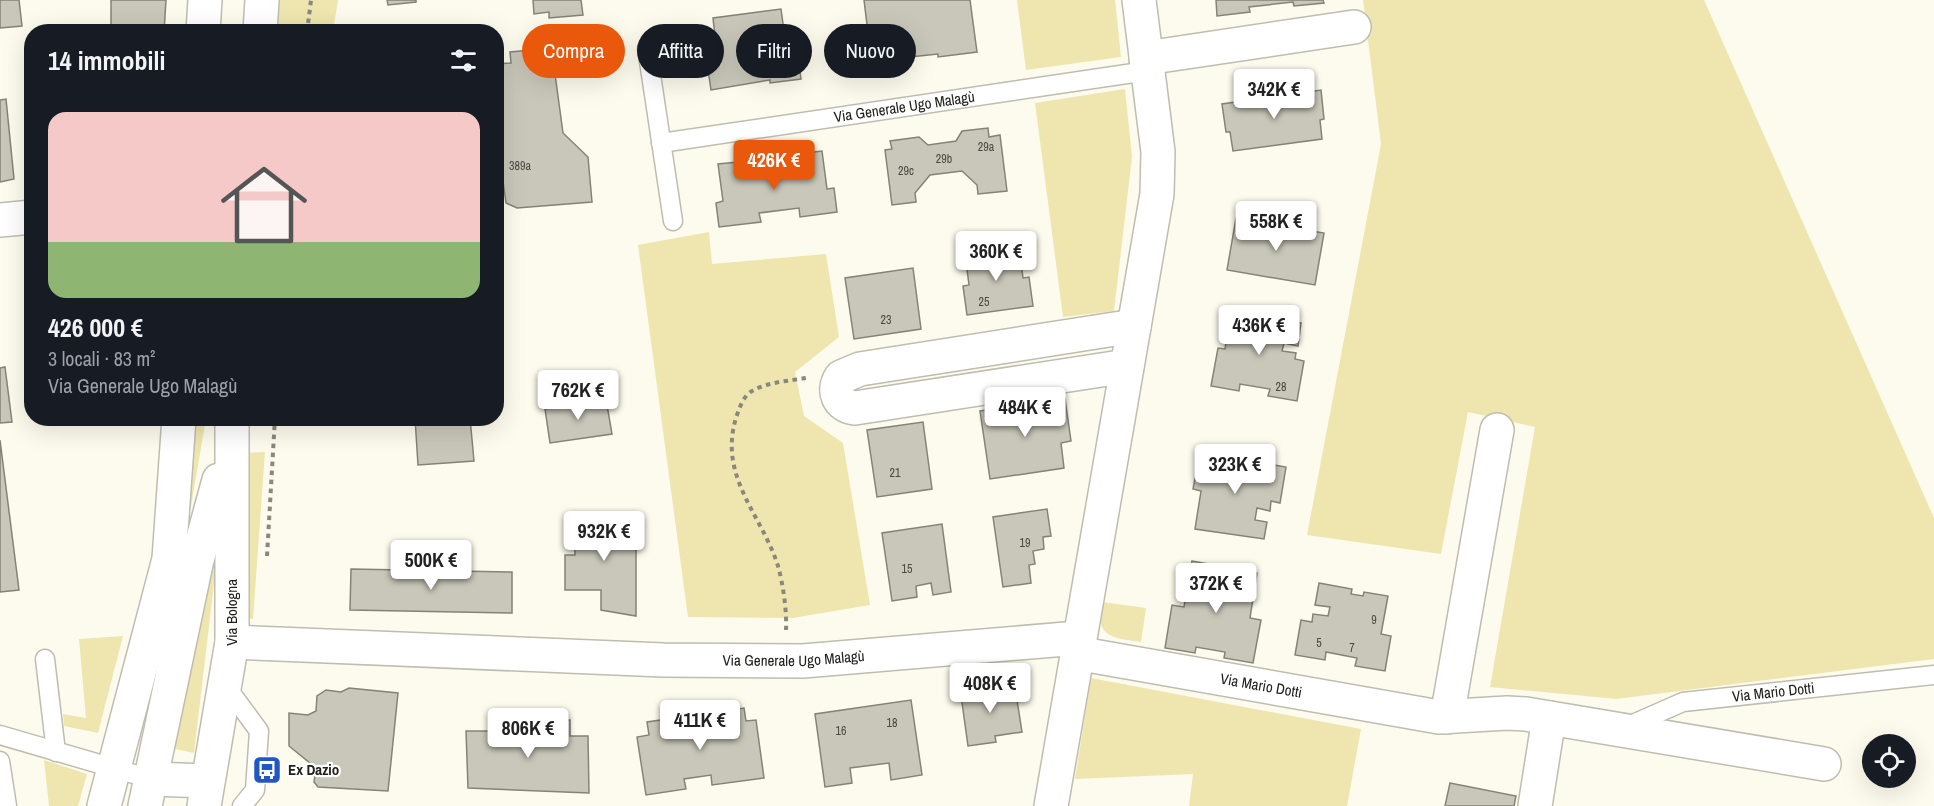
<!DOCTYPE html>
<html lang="it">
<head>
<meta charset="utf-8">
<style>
	:root { --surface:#171b24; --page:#20242c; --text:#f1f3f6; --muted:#9ea1a6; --line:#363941; --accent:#ea580c }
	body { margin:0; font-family:"Archivo Narrow",sans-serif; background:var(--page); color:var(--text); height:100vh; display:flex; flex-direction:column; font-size:22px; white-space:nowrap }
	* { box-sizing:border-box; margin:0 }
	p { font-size:20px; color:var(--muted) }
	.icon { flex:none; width:33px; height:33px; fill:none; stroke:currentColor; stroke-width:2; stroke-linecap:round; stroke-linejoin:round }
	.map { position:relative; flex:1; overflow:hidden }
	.details { position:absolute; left:24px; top:24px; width:480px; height:402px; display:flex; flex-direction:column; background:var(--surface); border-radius:24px; box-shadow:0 6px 24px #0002 }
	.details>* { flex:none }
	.top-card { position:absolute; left:522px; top:24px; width:570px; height:54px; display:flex; gap:12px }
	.controls { position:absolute; left:1862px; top:734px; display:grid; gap:12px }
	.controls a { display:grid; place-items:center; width:54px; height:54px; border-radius:50%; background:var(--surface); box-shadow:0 6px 24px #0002; font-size:30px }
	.price { position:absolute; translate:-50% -51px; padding:0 14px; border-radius:6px; background:#fff; color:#222; font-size:20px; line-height:39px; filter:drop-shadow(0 2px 3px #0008) }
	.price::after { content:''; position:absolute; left:50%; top:36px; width:18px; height:14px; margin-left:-9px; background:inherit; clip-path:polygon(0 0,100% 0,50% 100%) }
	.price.active { background:var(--accent); color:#fff }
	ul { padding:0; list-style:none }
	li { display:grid; align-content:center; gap:12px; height:318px; padding:0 24px }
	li+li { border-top:2px solid var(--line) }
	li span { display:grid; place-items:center; height:186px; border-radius:18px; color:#555 }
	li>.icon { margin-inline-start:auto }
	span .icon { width:108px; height:108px; fill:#fffc; stroke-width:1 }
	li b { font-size:26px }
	h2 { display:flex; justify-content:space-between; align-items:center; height:72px; padding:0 24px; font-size:26px }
	.tag { padding:0 21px; border-radius:27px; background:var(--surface); box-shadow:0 6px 24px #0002; font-size:21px; line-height:54px }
	.tag.active { background:var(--accent); color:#fff }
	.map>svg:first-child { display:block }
	.green { fill:#eee6ae }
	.building { fill:#c9c7b9; stroke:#848376; stroke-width:1.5 }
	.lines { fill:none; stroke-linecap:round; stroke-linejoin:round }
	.service-casing { stroke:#bfbdaf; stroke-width:21 }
	.minor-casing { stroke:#bfbdaf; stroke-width:36 }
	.tertiary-casing { stroke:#bfbdaf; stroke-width:36 }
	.path { stroke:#89877e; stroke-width:4; stroke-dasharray:4.5 4.5; stroke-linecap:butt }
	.service { stroke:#fff; stroke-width:18 }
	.minor { stroke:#fff; stroke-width:33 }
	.tertiary { stroke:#fff; stroke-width:33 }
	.labels { text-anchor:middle; stroke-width:4.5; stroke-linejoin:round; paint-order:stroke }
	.number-label { font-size:12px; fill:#4b4a42 }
	.street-label { font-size:15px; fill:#21201b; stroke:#fff }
	.poi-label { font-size:15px; font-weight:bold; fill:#21201b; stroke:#fff; text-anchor:start }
</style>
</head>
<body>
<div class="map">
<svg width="1934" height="806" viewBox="0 0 1934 806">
	<rect width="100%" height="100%" fill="#fdfbed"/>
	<!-- green -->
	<g class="green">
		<polygon points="280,0 338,0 333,31 277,31"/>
		<polygon points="1017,0 1115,0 1121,57 1026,70"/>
		<polygon points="1363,0 1704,0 1934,518 1934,659 1616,699 1490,687 1535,427 1468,412 1441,554 1307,535 1381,144"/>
		<polygon points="1125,89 1132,157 1114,311 1063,317 1035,103"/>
		<polygon points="709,232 712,264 826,254 839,337 795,372 804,416 843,443 870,605 793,618 688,617 638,245"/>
		<polygon points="185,419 206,419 186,535"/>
		<polygon points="265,452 253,619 242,618 247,453"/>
		<polygon points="222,516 194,753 175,749"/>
		<path d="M1102,602L1146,608L1141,642C1112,638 1094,637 1102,602Z"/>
		<polygon points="123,636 98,733 64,726 63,714 86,718 79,639"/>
		<polygon points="1091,678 1361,729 1347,806 1189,806 1193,774 1075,779"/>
		<polygon points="44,760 87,774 78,806 49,806"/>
	</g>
	<!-- building -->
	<g class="building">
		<polygon points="0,0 19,0 22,26 0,28"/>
		<polygon points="111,0 166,0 164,32 111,32"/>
		<polygon points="387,0 416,0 416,2 388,5"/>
		<polygon points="533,0 581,0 583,15 549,18 549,12 534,14"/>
		<polygon points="864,0 970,0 977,52 938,57 938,54 910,57 911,61 872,66"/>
		<polygon points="1216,0 1323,0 1324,3 1294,6 1293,2 1249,7 1250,12 1217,16"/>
		<polygon points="781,9 786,46 796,44 801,79 770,83 770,80 711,90 706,56 717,55 713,18"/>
		<polygon points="532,50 533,61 553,59 563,133 588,157 592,202 517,208 506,203 496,130 496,64 511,63 510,52"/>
		<polygon points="1289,90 1289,95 1321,90 1324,119 1320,120 1322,139 1233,151 1230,132 1226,132 1222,104 1256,99 1255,94"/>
		<polygon points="6,99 14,179 0,182 0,100"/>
		<polygon points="988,128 989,137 1000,135 1007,191 978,194 977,185 962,171 930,175 915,193 916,202 892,205 885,150 892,149 890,141 919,137 928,145 956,141 962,131"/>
		<polygon points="822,151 827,189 834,188 837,212 800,217 799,208 759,213 761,222 719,227 716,203 723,201 718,164 748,161 750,176 799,170 798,154"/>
		<polygon points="1236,218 1324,233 1315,285 1227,270"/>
		<polygon points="1019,246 1023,278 1029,277 1033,306 967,315 963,286 969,285 965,254"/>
		<polygon points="913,268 921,329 854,339 845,278"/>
		<polygon points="1225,310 1258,316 1257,321 1273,324 1274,319 1301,323 1298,346 1284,343 1282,351 1296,353 1295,359 1304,361 1297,401 1268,396 1270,389 1240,384 1239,391 1211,386 1218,348 1225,349 1228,329 1222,328"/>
		<polygon points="5,367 12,422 0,423 0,368"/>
		<polygon points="606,399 612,434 550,443 545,409"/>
		<polygon points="1065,399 1071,441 1061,443 1064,468 990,479 980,411"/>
		<polygon points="415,418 470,418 474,461 418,465"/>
		<polygon points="923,422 932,489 877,497 867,430"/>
		<polygon points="0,440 19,590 0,592"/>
		<polygon points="1200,452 1229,457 1228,465 1255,469 1257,462 1286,467 1280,503 1271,501 1270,511 1257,508 1255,520 1267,522 1264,539 1195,529 1201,491 1193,489"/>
		<polygon points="1047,509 1051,536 1043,537 1044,549 1033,551 1035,564 1029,565 1031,583 1003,587 993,517"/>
		<polygon points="575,513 624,513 624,542 636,542 636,616 601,610 601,590 565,590 565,555 575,555"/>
		<polygon points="942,524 951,592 933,595 931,583 916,586 917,597 892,601 882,533"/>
		<polygon points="1192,561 1257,573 1250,618 1261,620 1253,663 1224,658 1225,652 1196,647 1195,653 1165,648 1172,605 1184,607"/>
		<polygon points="351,569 512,572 512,613 350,610"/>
		<polygon points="1319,583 1352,589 1351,594 1363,596 1364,592 1388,596 1381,634 1391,636 1385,671 1355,666 1357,658 1326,652 1325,660 1295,655 1301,620 1312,622 1313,614 1328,616 1330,607 1315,605"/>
		<polygon points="987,684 988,691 1015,687 1022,732 995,736 996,742 968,746 960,688"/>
		<polygon points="349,688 398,693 388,791 318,787 314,782 316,768 289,746 289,713 308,715 316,711 317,696 326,690 341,692"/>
		<polygon points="911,700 922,775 891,780 889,763 850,768 852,783 825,787 815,714"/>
		<polygon points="744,708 746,721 756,720 764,778 712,785 711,775 684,779 686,789 646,795 637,737 649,735 647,722"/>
		<polygon points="538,720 570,720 570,736 588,736 589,793 468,788 466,731 492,731 492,721 517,721 517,737 538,737"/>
		<polygon points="1450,783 1516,796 1514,806 1445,806"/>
	</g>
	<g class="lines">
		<!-- service casing -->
		<g class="service-casing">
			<g id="service">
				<polyline points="647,48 673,221"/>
				<path id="s1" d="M661,143L1147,71"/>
				<polyline points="45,659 56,752"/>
				<polyline points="225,685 259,731 255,790 242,806"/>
				<path id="s2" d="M1626,727L1683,702L1934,675"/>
				<polyline points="0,735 151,779"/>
				<polyline points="0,761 7,806"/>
			</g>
		</g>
		<!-- minor casing -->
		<g class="minor-casing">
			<g id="minor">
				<polyline points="203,32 205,0"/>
				<polyline points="1146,58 1354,27"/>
				<polyline points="0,220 32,217"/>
				<path d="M1127,366L855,408C838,406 832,391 841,377L860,369L1134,326"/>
				<path id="s3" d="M232,642L663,660L803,661L1078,638"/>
				<path id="s4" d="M1076,653L1439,717L1507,713L1526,714L1824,764"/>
				<polyline points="1447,717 1497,430"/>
				<polyline points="104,806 169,559 179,418"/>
				<polyline points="1051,806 1157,194 1158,152 1139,0"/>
				<polyline points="1535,806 1549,718"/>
			</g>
		</g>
		<!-- tertiary casing -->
		<g class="tertiary-casing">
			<g id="tertiary">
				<polyline points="260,32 262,0"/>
				<polyline points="151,779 208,781"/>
				<polyline points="145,806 196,564 219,480"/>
				<path id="s5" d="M204,806L232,642V418"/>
			</g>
		</g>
		<!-- path -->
		<g class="path">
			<polyline points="307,32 311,0"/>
			<polyline points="267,556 275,418"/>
			<path d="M786,630C787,611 783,584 778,566C762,515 718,477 736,418C739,409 743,396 752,391C767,382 789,381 806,378"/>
		</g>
		<!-- service -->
		<use href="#service" class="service"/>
		<!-- minor -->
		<use href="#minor" class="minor"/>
		<!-- tertiary -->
		<use href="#tertiary" class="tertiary"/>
	</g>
	<!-- icons -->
	<defs>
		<g id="bus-square" transform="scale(1.5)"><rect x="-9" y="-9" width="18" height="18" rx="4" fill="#2356c3" stroke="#fff"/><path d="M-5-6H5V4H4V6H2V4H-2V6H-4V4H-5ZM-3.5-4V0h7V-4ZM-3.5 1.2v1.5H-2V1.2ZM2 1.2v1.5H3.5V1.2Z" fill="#fff"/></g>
	</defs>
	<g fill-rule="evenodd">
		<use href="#bus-square" x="267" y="770"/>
	</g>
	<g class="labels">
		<!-- number labels -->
		<g class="number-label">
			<text x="986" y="151">29a</text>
			<text x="944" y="163">29b</text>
			<text x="520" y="170">389a</text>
			<text x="906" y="175">29c</text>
			<text x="984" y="306">25</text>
			<text x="886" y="324">23</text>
			<text x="1281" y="391">28</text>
			<text x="895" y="477">21</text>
			<text x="1025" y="547">19</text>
			<text x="907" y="573">15</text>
			<text x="1374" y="624">9</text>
			<text x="1319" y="647">5</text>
			<text x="1352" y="652">7</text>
			<text x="892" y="727">18</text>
			<text x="841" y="735">16</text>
		</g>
		<!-- street labels -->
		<g class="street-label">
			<text dy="5" stroke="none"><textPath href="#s1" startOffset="246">Via Generale Ugo Malagù</textPath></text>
			<text dy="5" stroke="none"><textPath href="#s5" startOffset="196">Via Bologna</textPath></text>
			<text dy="5" stroke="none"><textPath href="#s3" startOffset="562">Via Generale Ugo Malagù</textPath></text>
			<text dy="5" stroke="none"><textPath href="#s4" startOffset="188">Via Mario Dotti</textPath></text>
			<text dy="5" stroke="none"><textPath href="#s2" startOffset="153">Via Mario Dotti</textPath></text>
		</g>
		<!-- poi labels -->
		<g class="poi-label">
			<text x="288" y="775">Ex Dazio</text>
		</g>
	</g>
</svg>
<div class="controls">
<a><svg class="icon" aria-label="locate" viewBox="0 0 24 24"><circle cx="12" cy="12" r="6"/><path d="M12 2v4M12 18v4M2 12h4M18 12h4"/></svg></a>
</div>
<b class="price" style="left:1274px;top:120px">342K €</b>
<b class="price active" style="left:774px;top:191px">426K €</b>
<b class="price" style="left:1276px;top:252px">558K €</b>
<b class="price" style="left:996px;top:282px">360K €</b>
<b class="price" style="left:1259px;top:356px">436K €</b>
<b class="price" style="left:578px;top:421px">762K €</b>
<b class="price" style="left:1025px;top:438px">484K €</b>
<b class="price" style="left:1235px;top:495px">323K €</b>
<b class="price" style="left:604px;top:562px">932K €</b>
<b class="price" style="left:431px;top:591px">500K €</b>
<b class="price" style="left:1216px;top:614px">372K €</b>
<b class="price" style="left:990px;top:714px">408K €</b>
<b class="price" style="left:700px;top:751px">411K €</b>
<b class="price" style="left:528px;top:759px">806K €</b>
<div class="top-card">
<a class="tag active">Compra</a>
<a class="tag">Affitta</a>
<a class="tag">Filtri</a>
<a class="tag">Nuovo</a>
</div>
<section class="details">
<h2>14 immobili<svg class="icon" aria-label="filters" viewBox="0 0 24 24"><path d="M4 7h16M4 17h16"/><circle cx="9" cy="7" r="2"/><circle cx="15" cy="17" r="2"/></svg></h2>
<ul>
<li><span style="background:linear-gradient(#f6c9c9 70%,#8fb573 0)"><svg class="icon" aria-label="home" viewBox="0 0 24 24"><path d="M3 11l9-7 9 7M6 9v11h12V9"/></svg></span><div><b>426 000 €</b><p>3 locali · 83 m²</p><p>Via Generale Ugo Malagù</p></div></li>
</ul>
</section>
</div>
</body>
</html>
